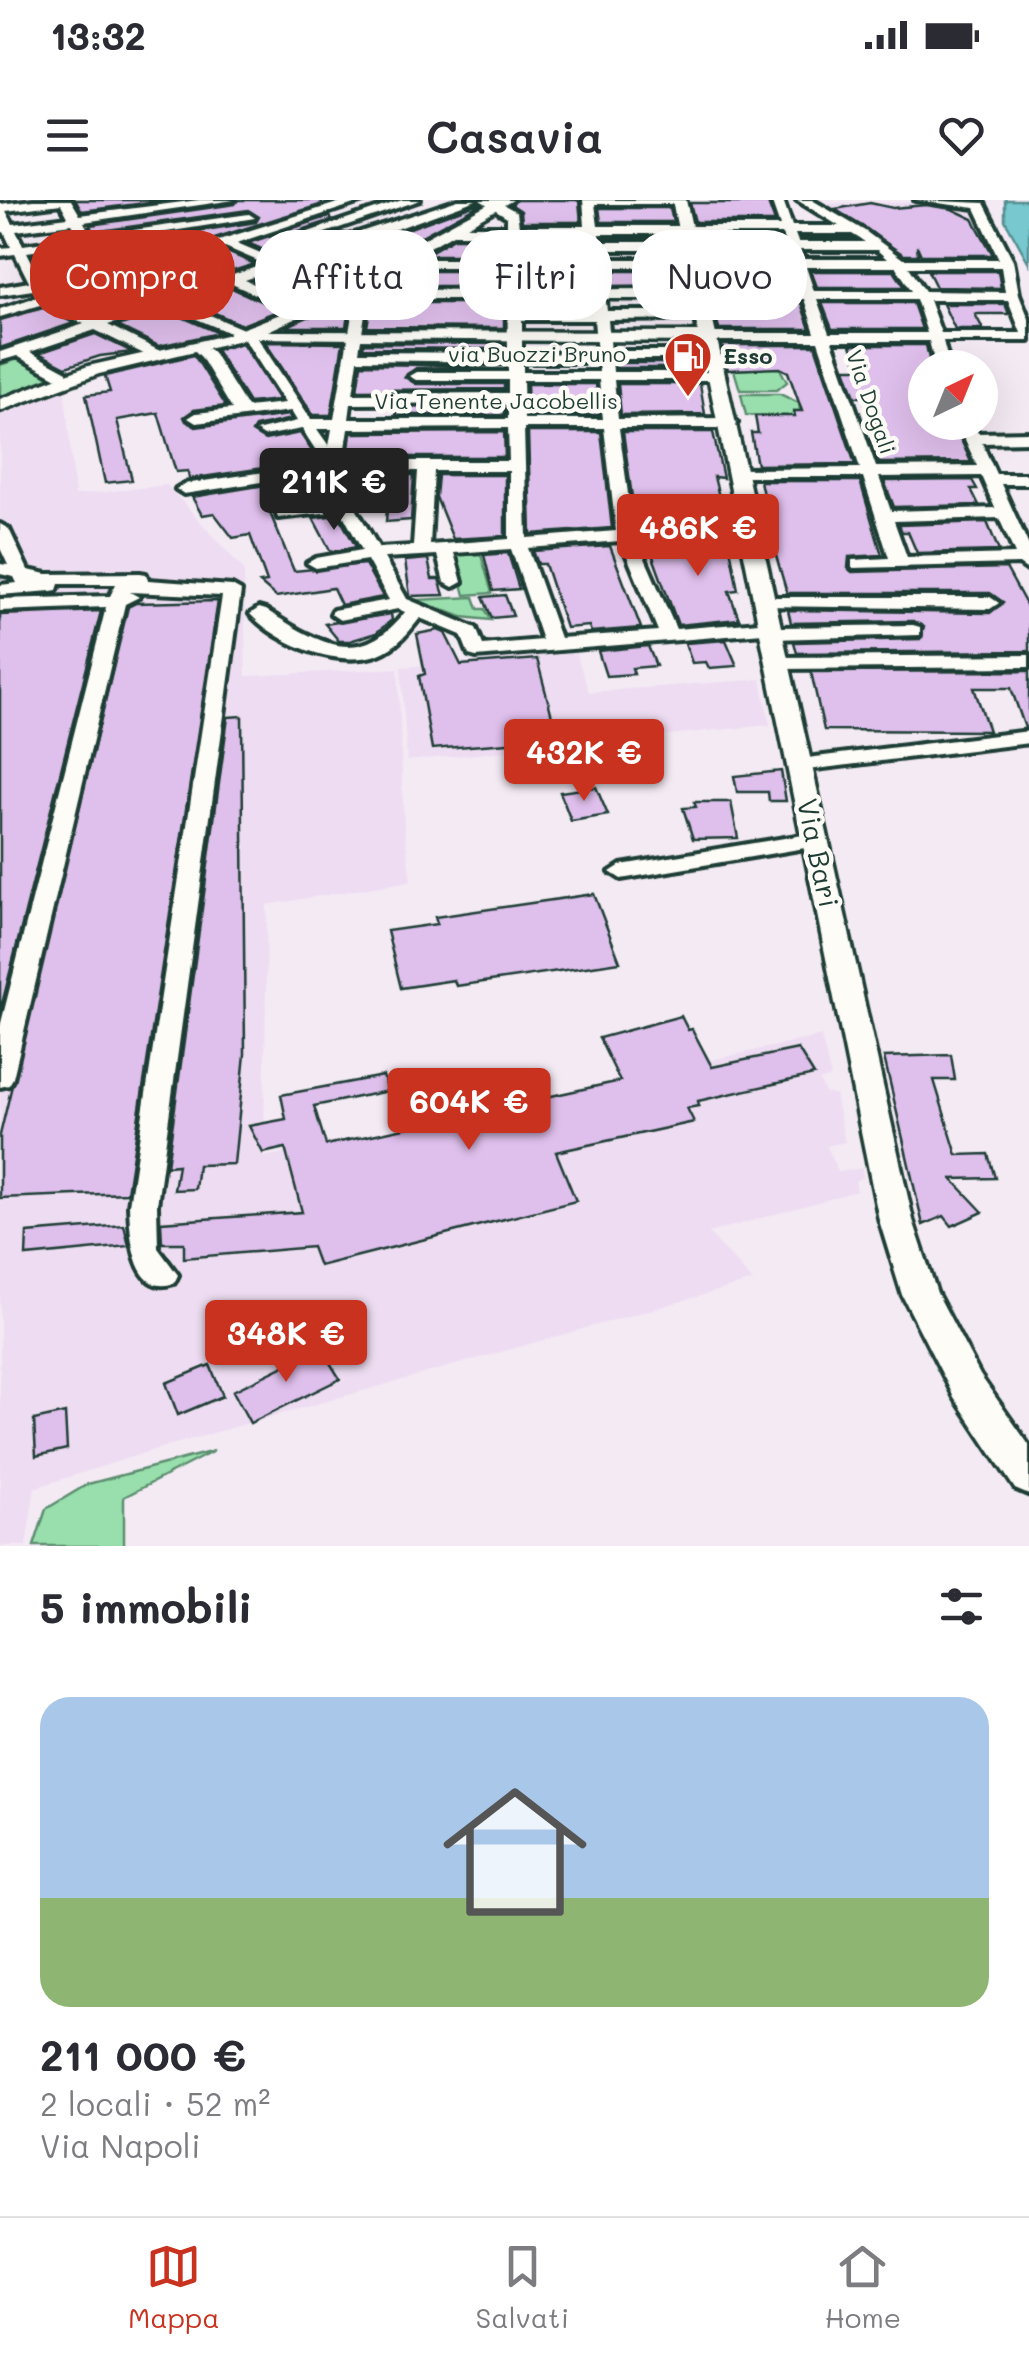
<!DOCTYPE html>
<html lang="it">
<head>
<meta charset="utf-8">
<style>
	:root { --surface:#fff; --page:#f7f7f7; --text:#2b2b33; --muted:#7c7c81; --line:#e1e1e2; --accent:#c8321e }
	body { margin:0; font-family:Mali,sans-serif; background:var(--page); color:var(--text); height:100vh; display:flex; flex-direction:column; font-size:38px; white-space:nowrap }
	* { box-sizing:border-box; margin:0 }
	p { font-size:32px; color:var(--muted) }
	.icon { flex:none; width:55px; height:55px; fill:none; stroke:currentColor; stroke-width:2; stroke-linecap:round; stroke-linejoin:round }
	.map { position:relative; height:1346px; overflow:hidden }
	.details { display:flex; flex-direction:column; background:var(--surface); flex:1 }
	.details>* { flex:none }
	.top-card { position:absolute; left:30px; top:30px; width:970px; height:90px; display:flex; gap:20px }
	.needle { width:65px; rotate:43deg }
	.controls { position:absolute; left:908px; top:150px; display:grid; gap:20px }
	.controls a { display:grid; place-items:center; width:90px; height:90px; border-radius:50%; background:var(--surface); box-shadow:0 10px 40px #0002; font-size:50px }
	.price { position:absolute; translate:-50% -85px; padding:0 22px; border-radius:10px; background:var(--accent); color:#fff; font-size:32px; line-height:65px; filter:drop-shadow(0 2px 5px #0008) }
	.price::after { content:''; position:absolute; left:50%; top:60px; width:30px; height:22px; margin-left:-15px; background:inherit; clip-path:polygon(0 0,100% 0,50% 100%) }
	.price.current { background:#222; color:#fff }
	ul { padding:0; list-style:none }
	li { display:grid; align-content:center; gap:20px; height:530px; padding:0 40px }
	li+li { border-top:2px solid var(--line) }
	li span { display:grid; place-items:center; height:310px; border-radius:30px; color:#555 }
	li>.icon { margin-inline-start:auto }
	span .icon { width:180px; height:180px; fill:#fffc; stroke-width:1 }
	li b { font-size:42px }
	h2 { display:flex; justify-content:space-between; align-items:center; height:120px; padding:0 40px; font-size:42px }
	.pill { padding:0 35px; border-radius:40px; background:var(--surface); box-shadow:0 10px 40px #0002; font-size:35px; line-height:90px }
	.pill.current { background:var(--accent); color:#fff }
	.status { display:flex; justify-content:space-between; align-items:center; height:70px; padding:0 50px; background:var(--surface); direction:ltr }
	.status svg { height:28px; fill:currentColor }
	header { display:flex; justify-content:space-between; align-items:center; height:130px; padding:0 40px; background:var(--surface); font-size:45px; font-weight:600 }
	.menu { display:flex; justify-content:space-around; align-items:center; height:140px; border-top:2px solid var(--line); background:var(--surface); font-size:28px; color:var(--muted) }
	.menu a { display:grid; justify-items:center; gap:5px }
	.menu .current { color:var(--accent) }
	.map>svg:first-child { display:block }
	.built { fill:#eeddf2 }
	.green { fill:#99dfad; stroke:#5c8e70; stroke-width:2.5 }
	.water { fill:#77c8cf; stroke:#549091; stroke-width:2.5 }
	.building { fill:#dfbfec; stroke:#1f3d34; stroke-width:2.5 }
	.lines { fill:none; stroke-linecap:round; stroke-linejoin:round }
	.minor-casing { stroke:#1f3d34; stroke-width:8 }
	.major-casing { stroke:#1f3d34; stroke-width:7 }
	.minor { fill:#fdfcf7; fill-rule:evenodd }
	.major { fill:#fdfcf7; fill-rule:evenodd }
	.labels { text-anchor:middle; stroke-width:9; stroke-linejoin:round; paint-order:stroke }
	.far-street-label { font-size:22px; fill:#1f3d34; stroke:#fdfcf7 }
	.far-poi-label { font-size:22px; font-weight:bold; fill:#1f3d34; stroke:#fdfcf7; text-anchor:start }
	.street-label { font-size:28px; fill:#1f3d34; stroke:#fdfcf7 }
</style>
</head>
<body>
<div class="status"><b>13:32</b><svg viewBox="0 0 49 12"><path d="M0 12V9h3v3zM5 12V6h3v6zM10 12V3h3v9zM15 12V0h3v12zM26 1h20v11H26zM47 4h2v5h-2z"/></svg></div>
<header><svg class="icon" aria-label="menu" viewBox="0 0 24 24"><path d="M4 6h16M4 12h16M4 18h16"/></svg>Casavia<svg class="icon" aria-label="heart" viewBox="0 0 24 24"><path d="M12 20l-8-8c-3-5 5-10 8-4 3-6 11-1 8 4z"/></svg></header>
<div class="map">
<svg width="1029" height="1346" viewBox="0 0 1029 1346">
	<rect width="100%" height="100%" fill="#f4eaf4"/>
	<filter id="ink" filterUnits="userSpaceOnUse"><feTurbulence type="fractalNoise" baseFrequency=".01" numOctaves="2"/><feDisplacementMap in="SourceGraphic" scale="20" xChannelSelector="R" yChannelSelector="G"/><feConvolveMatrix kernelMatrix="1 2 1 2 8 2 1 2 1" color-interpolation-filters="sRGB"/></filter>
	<g filter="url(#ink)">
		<!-- built -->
		<g class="built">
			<polygon points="956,2 973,5 995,47 895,47 815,3"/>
			<polygon points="59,190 65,193 75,295 167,285 244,370 246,476 398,468 404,626 411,681 267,705 264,957 821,836 831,877 820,881 825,893 835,894 845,942 827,946 838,972 862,968 863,977 855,981 857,991 709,1033 753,1081 157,1249 35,1288 26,1346 0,1346 0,210"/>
			<polygon points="576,453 589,492 761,479 770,525 407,561 401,467"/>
		</g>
		<!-- green -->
		<g class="green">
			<polygon points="21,158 53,176 0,197 0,165"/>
			<polygon points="779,167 787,182 777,190 740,190 734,170"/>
			<polygon points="741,194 780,194 799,203 800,211 794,211 795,216 746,215"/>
			<polygon points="480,351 492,393 465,395 454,353"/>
			<polygon points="474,397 478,409 485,409 491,420 462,417 416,400"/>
			<polygon points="214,1251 124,1297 124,1346 34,1346 46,1309 88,1284"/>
		</g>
		<!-- water -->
		<polygon class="water" points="1005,0 1029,0 1029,63 1005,20"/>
		<!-- building -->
		<g class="building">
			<polygon points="75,0 169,0 82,11"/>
			<polygon points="238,0 320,0 323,4 115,69 102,46 256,22 259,17 248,10 93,32 90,25 235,4"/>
			<polygon points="516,0 576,0 579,1 581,22 522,22 521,11 512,5"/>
			<polygon points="478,3 480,4 416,39 399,32"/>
			<polygon points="690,3 768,3 775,22 695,22"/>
			<polygon points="870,3 893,8 926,5 952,9 973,19 993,55 921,55 917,46 918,55 904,55 835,9"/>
			<polygon points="599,8 670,8 673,22 601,22"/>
			<polygon points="330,16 332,20 281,37 281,45 292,48 303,44 277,56 248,43"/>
			<polygon points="454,38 503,38 503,55 425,55"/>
			<polygon points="524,38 583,38 584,55 524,55"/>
			<polygon points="698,38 779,38 785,55 702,55"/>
			<polygon points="82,48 97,75 50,89 33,55"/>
			<polygon points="225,51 255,64 233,71 204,58"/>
			<polygon points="180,65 211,79 167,93 136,79"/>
			<polygon points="421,71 503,71 503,86 368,86 421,85 430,79"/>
			<polygon points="524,71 586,71 587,86 524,86"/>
			<polygon points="606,71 682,71 685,85 608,86"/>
			<polygon points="706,71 790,71 796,87 709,86"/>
			<polygon points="811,71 894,71 905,87 817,87"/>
			<polygon points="928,71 998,71 1001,88 936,87"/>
			<polygon points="276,73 318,92 302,101 255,80"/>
			<polygon points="112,86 144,100 97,116 66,101"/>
			<polygon points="232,88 280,110 242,125 190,102"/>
			<polygon points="713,102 801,103 810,129 719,129"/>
			<polygon points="339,103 350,103 346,127 285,127"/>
			<polygon points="371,103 504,103 504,128 367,127"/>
			<polygon points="822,103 913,103 922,129 832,129"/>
			<polygon points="943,104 1005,104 1009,114 975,114 983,129 955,129"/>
			<polygon points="43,108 74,123 0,148 0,120"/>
			<polygon points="166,110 219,133 159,146 118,126"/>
			<polygon points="95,134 132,152 100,156 66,167 39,153"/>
			<polygon points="265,142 343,143 331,215 313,215"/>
			<polygon points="242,143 279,200 249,203 216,150"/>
			<polygon points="364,143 504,144 504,149 363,148"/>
			<polygon points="722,145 815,145 855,264 757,265 751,233 758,233 755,216 795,216 794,211 802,211 788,172 780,168 728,170"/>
			<polygon points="851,145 926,145 931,168 925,168 925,222 953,222 971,262 879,263 875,253 886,253 866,197 855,197 845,168 859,168"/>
			<polygon points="194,155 226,206 194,210 184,217 186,221 196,227 289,215 291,219 255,227 252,232 265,240 300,233 318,260 189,279 188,271 176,272 158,213 117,220 132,280 105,283 86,195 110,192 105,176"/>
			<polygon points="616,163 701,163 702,168 616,168"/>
			<polygon points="361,164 504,166 416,168 405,177 416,184 504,184 504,189 357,190"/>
			<polygon points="527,184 596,184 599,215 528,215"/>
			<polygon points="618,184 700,184 705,214 621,215"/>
			<polygon points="397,207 504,207 504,215 396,215"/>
			<polygon points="504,232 505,257 348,257 351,233"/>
			<polygon points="528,232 601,232 612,328 531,334"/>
			<polygon points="623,232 713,232 723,278 714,277 725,320 636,326"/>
			<polygon points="349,275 414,275 411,320 386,322 388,296 356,299"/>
			<polygon points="438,275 505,275 505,336 453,339 436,297"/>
			<polygon points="325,276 331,298 294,304 289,282"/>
			<polygon points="972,280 977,289 971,289 979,305 894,307 884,281"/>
			<polygon points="760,281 860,281 882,355 849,357 848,368 852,372 1006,368 1029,410 1029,451 797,453 794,442 920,439 924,427 913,421 791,423 788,410 990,413 1003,402 990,393 787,393 765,318 768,318"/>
			<polygon points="265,285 271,307 268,308 294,371 365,364 383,397 341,405 333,388 276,397 260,383 267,382 250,335 233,338 214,313 202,315 192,297"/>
			<polygon points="338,315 356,347 331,352 313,318"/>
			<polygon points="987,322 999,351 917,353 908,332 902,332 899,325"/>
			<polygon points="728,337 738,390 729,391 739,419 678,425 648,343"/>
			<polygon points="610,346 641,428 591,432 589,426 566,428 545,364 538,364 533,351"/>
			<polygon points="508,353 519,389 493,391 484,355"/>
			<polygon points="428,359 432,379 439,379 444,395 410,396 405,361"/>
			<polygon points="505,395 513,416 492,418 483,397"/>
			<polygon points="218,401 127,993 0,998 0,935 128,407 136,403"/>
			<polygon points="101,411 0,812 0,415"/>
			<polygon points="391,414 392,420 376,433 350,441 339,441 325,424"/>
			<polygon points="438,430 445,433 461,465 537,459 558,539 432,549 419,476 425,474 417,434"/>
			<polygon points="726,440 737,466 709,468 706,462 692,463 685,443"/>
			<polygon points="648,446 656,466 632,468 634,474 606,476 598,451"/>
			<polygon points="1029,471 1029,527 1025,528 1011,488 974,488 989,531 824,530 811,472"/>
			<polygon points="242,516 245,854 234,964 198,965 195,989 174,990 178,965 167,966 228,517"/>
			<polygon points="781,571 786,601 769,601 768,592 737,592 734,576"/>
			<polygon points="596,587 608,615 571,621 560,592"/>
			<polygon points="694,602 731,602 738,638 693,639 683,608 696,607"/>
			<polygon points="594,694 620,762 456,786 454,780 401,788 387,731 437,724 435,717"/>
			<polygon points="681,816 688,830 692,829 712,867 798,849 814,875 698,901 699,906 687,908 694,922 556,952 576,1001 319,1066 312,1047 184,1058 184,1043 162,1043 161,1022 302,1012 285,948 263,953 249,926 286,919 281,895 383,876 388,891 314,906 326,945 620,881 599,838"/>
			<polygon points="951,855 955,880 934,880 957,955 988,954 995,978 952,979 983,1012 952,1026 944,1016 923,1025 884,857"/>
			<polygon points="124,1025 129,1046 26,1056 27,1033"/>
			<polygon points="321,1148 340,1179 250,1223 233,1191"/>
			<polygon points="210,1165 223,1196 178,1215 166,1183"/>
			<polygon points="65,1213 67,1249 36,1256 34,1220"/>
		</g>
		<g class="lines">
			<!-- minor casing -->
			<g class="minor-casing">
				<g id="minor">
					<path d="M33,0H71L80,15L199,0H234L84,22L91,36L249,14L255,18L96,43L113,73L347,0H366L237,43L277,60L304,51L305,47L336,40L337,35L348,36L458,0H476L388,32L424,46V52H414L376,36L360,41L403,59H507V34H454L448,30L454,26H507V17L480,0H495L517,12L519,26H585L583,0H682L676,4H595L598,26H780L771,0H783L792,26H839L797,0H812L865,31L903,59H999L975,8L915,0L984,3L1013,60L1019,94L1029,119V141H943L950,168H936L929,141H832L876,267L977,266L957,222H973L978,233L1029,232V242L982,243L996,274H1029V284H1001L1029,346V371L1019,364L852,368V360L889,358L863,277H733V271L739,269L860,268L818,141H710L703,137L710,133H815L804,99L700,98L693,94L700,90L801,91L793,67H602L607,111H706L713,115L706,119L608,120L611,151H713L720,155L713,159H612L613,172H718L725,176L718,180H614L618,219L729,218L737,223L729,228H619L633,330L750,322L759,327L750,332L637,340L676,429L771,421L780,427L913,425L920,427V435L772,439L763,433L476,457L469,455L461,435L420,418C408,433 397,447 379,454C338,469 278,444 250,414L259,408L266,410C319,443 359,470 405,412L398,409L340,420L331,414L333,410L389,400L367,360L316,368L307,363L316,358L362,350L341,311L278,318L268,281L184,294L176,289L184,284L324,263L302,229L264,236L256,231L297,221L291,211L196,223L188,218L196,213L232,209L201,157L190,146L197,142L212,151L247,207L285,203L244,139L166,106L108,125L162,152V158H152L95,130L30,152L67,172V178H57L17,156L0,161V152L84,124L43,104L0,117V109L36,97L33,90L0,95V87L29,82L15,54L0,56V48L11,47L4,32L0,33V4ZM61,4L68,17L13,24L6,11ZM72,24L80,37L23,45L16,31ZM520,34H586L588,59H520ZM599,34H782L790,59H601L600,50H688L694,46L688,42H600ZM795,34H852L865,42H798ZM84,44L102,77L48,94L27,52ZM347,45L394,67H507L508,153L359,152L368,95L356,92L334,219H311L255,134L179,102L232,84L299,114H309V108L245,80L276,69L335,95H345V89L289,65L314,56L367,82H419L426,78L419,74H376L326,52ZM225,47L265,64L233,75L193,57ZM800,50H877L887,59H804ZM180,61L221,79L167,97L125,78ZM520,67H589L593,111L521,112ZM806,67H896L912,91H814ZM909,67H1001L1005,92L925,91ZM112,82L154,101L97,120L56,100ZM817,99H916L927,133H829ZM929,100H1008L1021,133H941ZM522,120H594L597,154L522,153ZM358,160L508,162V172H416L409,176L416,180H508V193L353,194ZM523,162H598L599,172H523ZM523,180H599L603,219H524ZM508,203V219H349L351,204ZM508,228L509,261H343L348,229ZM524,228H604L616,331L527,338ZM317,229H332L329,246ZM344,271H418L413,346L379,348L354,305ZM434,271H509V339L430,345ZM328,272L336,301L291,308L284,279ZM981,276L995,308L891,311L879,277ZM999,318L1015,354L907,357L894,321ZM621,341L658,431L560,438L528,348ZM511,349L542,440L483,445L476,428L407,399L384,358L437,355L444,382L453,387L462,382L454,353Z"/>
					<polygon points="402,0 420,0 293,44 282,41"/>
					<path d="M0,324L9,329L28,370L47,374L140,373L146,374L148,380L232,386L241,391L157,1005L158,1048L178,1075L174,1083C132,1098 130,1031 129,1005L222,396L130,392L139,397L125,404L13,878L9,885L0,887V827L106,407L0,411V399L110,396L116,384H59L57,390L51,391L0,395V385L17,383L14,377L0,374V364L8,365L0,348Z"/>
					<polygon points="766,397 990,397 999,403 990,409 760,406 757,402"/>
					<polygon points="1029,455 1029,467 779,469 769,463 779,457"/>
					<polygon points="1029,531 1029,543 799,571 789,565 799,559"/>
					<polygon points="815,633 826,640 823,645 621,679 610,672 621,665"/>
				</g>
			</g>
			<!-- major casing -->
			<g class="major-casing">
				<path id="major" d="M495,0H513L354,90L690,89L672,0H686L913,1020L937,1093L980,1175L1029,1245V1295L1015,1289L954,1197L902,1095L879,1020L701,142L249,138L99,174L0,211V199L88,166L226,135L298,107ZM338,99H692L698,132L268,131Z"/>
			</g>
			<!-- minor -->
			<use href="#minor" class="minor"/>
			<!-- major -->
			<use href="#major" class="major"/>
		</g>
	</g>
	<!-- icons -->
	<defs>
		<g id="fuel-pin" transform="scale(2.5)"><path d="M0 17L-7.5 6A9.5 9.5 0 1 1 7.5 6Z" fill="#c8321e" stroke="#fdfcf7"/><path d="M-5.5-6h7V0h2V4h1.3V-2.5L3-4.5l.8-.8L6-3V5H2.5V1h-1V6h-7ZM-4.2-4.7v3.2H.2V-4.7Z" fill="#fff"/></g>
	</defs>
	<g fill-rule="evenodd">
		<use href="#fuel-pin" x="688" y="156"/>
	</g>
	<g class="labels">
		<!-- far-street labels -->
		<g class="far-street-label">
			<text x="537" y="162">via Buozzi Bruno</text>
			<text x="496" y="209">Via Tenente Jacobellis</text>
			<text transform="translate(871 202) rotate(71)" y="8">Via Dogali</text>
		</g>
		<!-- far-poi labels -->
		<g class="far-poi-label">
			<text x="723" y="164">Esso</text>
		</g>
		<!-- street labels -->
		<g class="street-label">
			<text transform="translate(818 653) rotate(78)" y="10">Via Bari</text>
		</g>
	</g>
</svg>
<div class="controls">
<a><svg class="needle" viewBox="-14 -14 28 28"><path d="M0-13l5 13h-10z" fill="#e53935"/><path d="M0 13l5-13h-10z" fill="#7c7c81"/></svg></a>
</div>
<b class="price current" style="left:334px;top:333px">211K €</b>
<b class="price" style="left:698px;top:379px">486K €</b>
<b class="price" style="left:584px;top:604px">432K €</b>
<b class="price" style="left:469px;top:953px">604K €</b>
<b class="price" style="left:286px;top:1185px">348K €</b>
<div class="top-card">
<a class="pill current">Compra</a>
<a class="pill">Affitta</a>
<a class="pill">Filtri</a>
<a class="pill">Nuovo</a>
</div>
</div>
<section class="details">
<h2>5 immobili<svg class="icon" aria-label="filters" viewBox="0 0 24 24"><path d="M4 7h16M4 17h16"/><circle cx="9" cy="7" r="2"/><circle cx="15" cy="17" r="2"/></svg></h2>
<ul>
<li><span style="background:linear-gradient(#a9c7e8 65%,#8fb573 0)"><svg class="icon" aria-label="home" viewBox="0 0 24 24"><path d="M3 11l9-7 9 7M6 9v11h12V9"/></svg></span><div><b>211 000 €</b><p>2 locali · 52 m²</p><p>Via Napoli</p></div></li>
</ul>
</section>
<nav class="menu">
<a class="current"><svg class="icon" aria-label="map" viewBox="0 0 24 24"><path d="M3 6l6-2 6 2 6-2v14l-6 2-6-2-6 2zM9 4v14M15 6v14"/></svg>Mappa</a>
<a><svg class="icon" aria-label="saved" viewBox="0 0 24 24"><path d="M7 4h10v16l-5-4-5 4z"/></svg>Salvati</a>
<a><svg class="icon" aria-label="home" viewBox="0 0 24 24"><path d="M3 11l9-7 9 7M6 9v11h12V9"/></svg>Home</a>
</nav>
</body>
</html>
